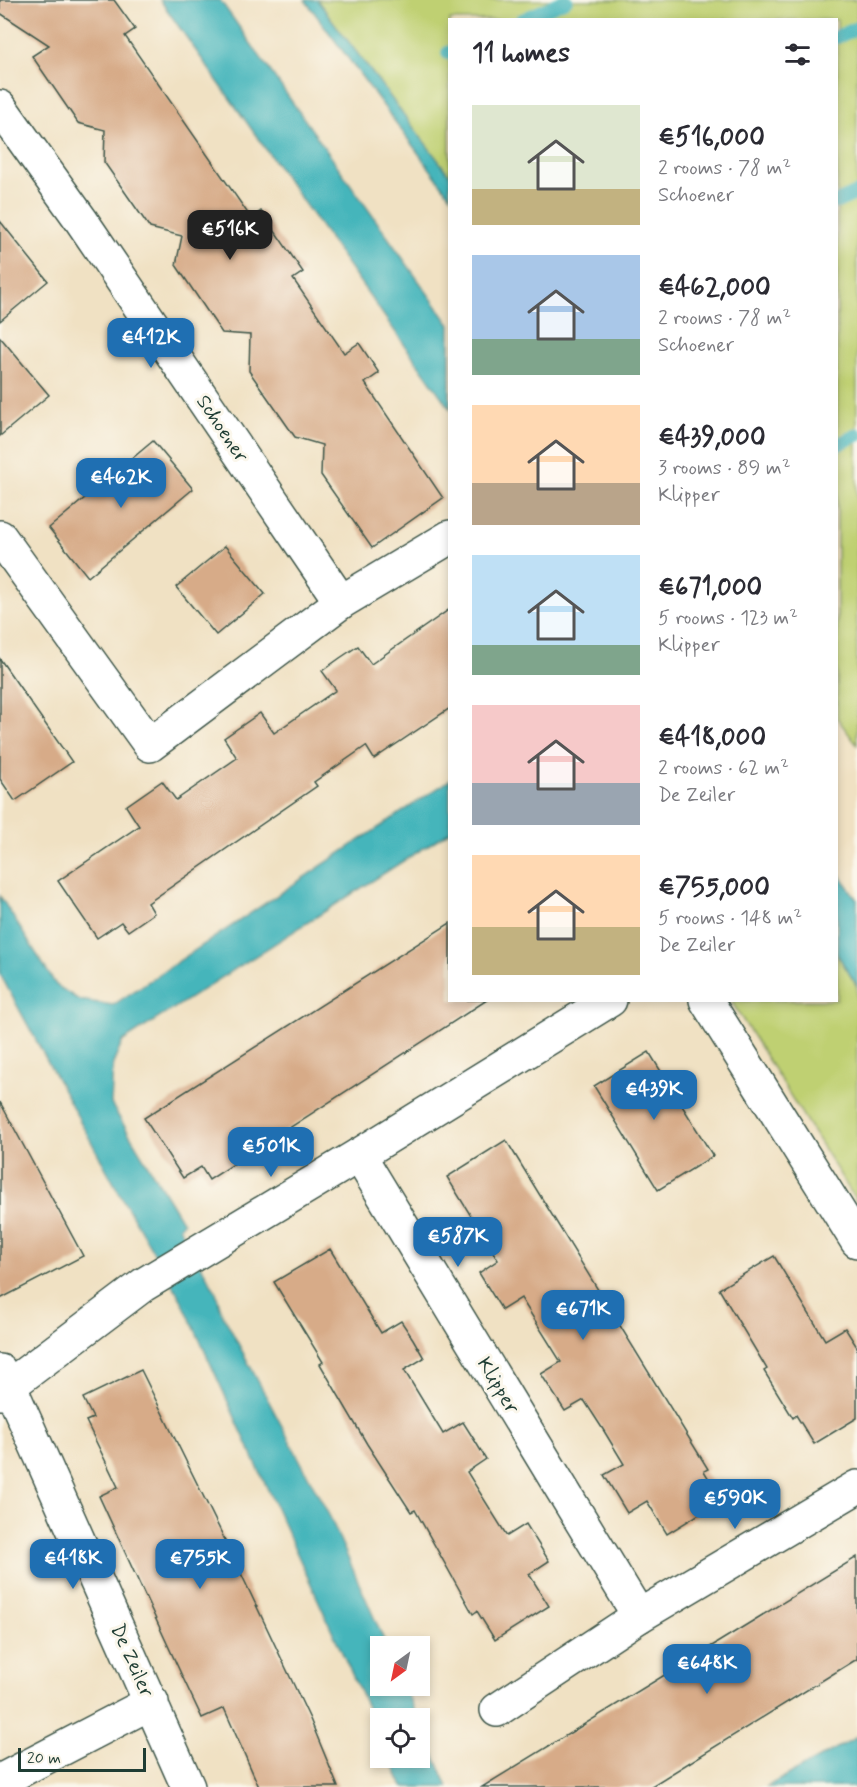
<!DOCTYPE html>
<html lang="en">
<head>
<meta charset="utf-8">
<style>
	:root { --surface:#fff; --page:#f7f7f7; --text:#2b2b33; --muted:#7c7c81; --accent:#1f6fb2 }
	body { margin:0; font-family:Mynerve,sans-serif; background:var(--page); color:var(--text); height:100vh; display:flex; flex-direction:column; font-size:22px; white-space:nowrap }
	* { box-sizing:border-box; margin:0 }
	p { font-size:20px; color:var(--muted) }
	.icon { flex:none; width:33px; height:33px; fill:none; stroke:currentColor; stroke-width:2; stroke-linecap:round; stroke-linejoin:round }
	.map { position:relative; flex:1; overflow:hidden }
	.panel { position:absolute; left:448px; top:18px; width:390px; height:984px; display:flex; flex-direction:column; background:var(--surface); border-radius:0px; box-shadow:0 3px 9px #0003 }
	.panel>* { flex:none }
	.needle { width:39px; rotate:213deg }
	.controls { position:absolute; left:370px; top:1636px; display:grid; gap:12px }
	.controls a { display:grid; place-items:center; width:60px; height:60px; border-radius:0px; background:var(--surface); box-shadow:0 3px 9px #0003; font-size:30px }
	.scale { position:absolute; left:18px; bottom:15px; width:128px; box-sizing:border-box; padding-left:6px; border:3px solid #1f3d34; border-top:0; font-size:16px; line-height:21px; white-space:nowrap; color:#1f3d34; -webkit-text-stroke:4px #fbf7ec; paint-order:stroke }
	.price { position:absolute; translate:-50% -51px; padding:0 14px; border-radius:12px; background:var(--accent); color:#fff; font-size:20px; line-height:39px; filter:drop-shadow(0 2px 3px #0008) }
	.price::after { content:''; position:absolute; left:50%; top:36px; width:18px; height:14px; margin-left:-9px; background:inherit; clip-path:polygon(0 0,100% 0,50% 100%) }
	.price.current { background:#222; color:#fff }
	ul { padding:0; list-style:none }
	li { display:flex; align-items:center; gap:18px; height:150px; padding:0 24px }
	li span { display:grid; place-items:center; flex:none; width:168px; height:120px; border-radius:0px; color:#555 }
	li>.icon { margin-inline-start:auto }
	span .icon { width:72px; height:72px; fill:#fffc; stroke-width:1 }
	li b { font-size:26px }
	h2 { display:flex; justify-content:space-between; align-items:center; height:72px; padding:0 24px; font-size:26px }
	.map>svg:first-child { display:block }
	.green { fill:#bfd072; stroke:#6f8653; stroke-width:1.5 }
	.water { fill:#45b5bb; stroke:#327978; stroke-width:1.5 }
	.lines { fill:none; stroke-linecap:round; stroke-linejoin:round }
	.stream { stroke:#45b5bb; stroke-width:14 }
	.building { fill:#d7ab88 }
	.minor-casing { stroke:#3e5649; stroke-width:36 }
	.minor { stroke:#fff; stroke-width:33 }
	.labels { text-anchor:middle; stroke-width:6; stroke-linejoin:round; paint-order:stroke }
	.street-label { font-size:20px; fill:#1f3d34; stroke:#fbf7ec }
</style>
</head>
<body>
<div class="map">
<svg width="857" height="1787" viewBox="0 0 857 1787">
	<rect width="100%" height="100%" fill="#fbf7ec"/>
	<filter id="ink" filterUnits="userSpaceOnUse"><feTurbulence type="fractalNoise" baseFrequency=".0167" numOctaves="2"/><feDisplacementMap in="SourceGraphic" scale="12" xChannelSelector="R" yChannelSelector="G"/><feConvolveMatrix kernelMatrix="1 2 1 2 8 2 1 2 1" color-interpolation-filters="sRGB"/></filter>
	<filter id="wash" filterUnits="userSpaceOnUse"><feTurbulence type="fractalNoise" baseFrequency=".008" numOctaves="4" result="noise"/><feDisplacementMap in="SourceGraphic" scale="24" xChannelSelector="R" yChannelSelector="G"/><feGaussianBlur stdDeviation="1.35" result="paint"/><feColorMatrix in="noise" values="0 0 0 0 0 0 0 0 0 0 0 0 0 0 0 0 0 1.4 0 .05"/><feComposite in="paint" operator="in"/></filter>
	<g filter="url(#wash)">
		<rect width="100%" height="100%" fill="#f0e1c3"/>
		<!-- green -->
		<g class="green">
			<polygon points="317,0 857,0 857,745 837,718 837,20 450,20 450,176"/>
			<polygon points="837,954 857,986 857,1202 731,1001 837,1000"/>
		</g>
		<!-- water -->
		<g class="water">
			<polygon points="160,0 220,0 450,325 450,409"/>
			<polygon points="305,0 317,0 450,176 450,196"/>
			<polygon points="450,780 450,831 123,1041 113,1064 111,1104 183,1223 179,1227 216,1292 221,1311 330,1517 387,1647 381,1647 381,1686 404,1686 418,1719 381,1719 381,1738 182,1301 123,1200 0,974 0,896 56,985 79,1000 113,1005"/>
			<polygon points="837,871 857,900 857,986 837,954"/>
			<polygon points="420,1722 448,1787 403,1787 390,1758 420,1758"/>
			<polygon points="857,1736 857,1787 766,1787 857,1737"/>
		</g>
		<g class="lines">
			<!-- stream -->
			<g class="stream">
				<polyline points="522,20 566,0"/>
				<polyline points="837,37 857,28"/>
				<polyline points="448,53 450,52"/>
				<polyline points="837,202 857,193"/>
				<polyline points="837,445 857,435"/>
			</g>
		</g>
		<g id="blocks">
			<!-- building -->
			<g class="building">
				<polygon points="0,0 114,0 135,29 125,36 251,218 261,211 303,272 293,279 344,353 359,343 379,373 365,383 443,498 372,548 321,475 322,445 295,437 249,371 250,335 222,333 176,265 182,236 150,228 104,162 105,130 78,123 32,56 49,45 0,13"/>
				<polygon points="0,221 48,281 0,321"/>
				<polygon points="0,337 49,395 0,436"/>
				<polygon points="153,441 193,489 88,577 49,528"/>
				<polygon points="225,546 265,594 216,635 176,587"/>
				<polygon points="450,609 450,708 374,759 366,746 314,782 317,786 148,903 154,913 128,931 121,922 97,938 58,881 139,826 126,806 162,781 176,800 237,758 224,738 260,713 274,733 336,690 322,671 340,658 358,646 371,664"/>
				<polygon points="0,659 72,762 15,801 0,779"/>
				<polygon points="450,923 450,1000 487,1000 209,1180 201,1167 183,1178 144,1118"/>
				<polygon points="649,1052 713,1156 658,1190 594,1086"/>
				<polygon points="0,1102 83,1256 0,1299"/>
				<polygon points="506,1140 708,1469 704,1471 722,1500 667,1534 647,1501 627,1513 604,1475 624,1464 604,1431 584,1400 565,1411 541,1374 561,1362 521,1298 502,1310 479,1273 498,1260 447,1177"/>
				<polygon points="330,1249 381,1333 401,1321 413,1339 424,1358 404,1370 443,1434 463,1422 475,1441 486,1459 467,1472 507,1536 526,1524 549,1561 529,1574 549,1606 495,1640 477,1611 473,1614 415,1510 411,1512 367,1444 320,1364 323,1362 274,1282"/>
				<polygon points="774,1256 825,1340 845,1328 857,1347 857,1418 814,1444 796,1415 793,1418 764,1371 767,1369 719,1289"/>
				<polygon points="141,1370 228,1546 310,1719 338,1787 259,1787 224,1708 202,1718 183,1678 99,1496 118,1487 86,1421 93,1418 83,1398"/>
				<polygon points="857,1557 857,1659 650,1787 482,1787"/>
			</g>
		</g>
	</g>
	<g filter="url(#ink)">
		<use href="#blocks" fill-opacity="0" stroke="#3e5649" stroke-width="1.5"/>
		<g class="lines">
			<!-- minor casing -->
			<g class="minor-casing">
				<g id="minor">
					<polyline points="0,107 81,220 341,602"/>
					<polyline points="0,537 150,745 341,602 450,537"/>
					<polyline points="610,1000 359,1155 639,1616"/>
					<polyline points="706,1000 857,1241"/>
					<polyline points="0,1371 10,1387 188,1787"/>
					<polyline points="0,1393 143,1285 359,1155"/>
					<polyline points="497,1710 639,1616 857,1487"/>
					<polyline points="0,1781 152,1702"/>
				</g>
			</g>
			<!-- minor -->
			<use href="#minor" class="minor"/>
		</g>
	</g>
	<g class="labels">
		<!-- street labels -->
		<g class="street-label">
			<text transform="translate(223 428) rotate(56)" y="7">Schoener</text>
			<text transform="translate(499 1385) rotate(59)" y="7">Klipper</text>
			<text transform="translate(133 1660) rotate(66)" y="7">De Zeiler</text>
		</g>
	</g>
</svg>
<div class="controls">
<a><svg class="needle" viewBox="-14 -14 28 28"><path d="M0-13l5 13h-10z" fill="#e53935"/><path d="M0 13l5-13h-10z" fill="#7c7c81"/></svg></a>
<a><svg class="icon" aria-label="locate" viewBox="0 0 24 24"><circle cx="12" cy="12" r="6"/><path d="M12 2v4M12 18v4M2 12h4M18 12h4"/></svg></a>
</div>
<div class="scale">20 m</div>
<b class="price current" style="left:230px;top:261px">€516K</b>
<b class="price" style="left:151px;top:369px">€412K</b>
<b class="price" style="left:121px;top:509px">€462K</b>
<b class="price" style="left:654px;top:1121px">€439K</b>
<b class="price" style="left:271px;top:1178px">€501K</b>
<b class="price" style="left:458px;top:1268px">€587K</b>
<b class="price" style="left:583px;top:1341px">€671K</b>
<b class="price" style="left:735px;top:1530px">€590K</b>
<b class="price" style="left:73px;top:1590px">€418K</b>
<b class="price" style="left:200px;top:1590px">€755K</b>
<b class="price" style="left:707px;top:1695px">€648K</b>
<section class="panel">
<h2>11 homes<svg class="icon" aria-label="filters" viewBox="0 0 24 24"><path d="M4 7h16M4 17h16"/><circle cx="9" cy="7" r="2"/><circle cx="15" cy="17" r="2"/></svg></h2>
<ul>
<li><span style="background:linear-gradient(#dfe7d0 70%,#c2b280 0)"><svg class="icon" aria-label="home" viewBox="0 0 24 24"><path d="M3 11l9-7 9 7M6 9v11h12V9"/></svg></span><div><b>€516,000</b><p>2 rooms · 78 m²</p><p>Schoener</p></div></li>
<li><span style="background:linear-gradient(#a9c7e8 70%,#7fa58c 0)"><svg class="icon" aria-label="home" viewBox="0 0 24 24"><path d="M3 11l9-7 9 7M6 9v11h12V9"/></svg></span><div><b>€462,000</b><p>2 rooms · 78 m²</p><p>Schoener</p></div></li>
<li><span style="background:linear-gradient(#ffd9b3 65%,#b9a48a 0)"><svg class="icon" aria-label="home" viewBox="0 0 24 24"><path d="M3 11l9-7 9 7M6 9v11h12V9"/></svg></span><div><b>€439,000</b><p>3 rooms · 89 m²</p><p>Klipper</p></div></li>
<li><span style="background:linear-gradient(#bfe0f5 75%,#7fa58c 0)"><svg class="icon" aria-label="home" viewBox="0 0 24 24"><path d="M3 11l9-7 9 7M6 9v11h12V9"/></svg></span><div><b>€671,000</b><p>5 rooms · 123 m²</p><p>Klipper</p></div></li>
<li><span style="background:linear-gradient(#f6c9c9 65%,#9aa5b1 0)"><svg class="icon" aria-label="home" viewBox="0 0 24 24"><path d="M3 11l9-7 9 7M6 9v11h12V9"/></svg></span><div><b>€418,000</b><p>2 rooms · 62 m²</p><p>De Zeiler</p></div></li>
<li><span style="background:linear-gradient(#ffd9b3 60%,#c2b280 0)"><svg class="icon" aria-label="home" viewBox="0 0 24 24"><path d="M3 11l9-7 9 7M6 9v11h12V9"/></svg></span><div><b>€755,000</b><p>5 rooms · 148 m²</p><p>De Zeiler</p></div></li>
</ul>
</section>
</div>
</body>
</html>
